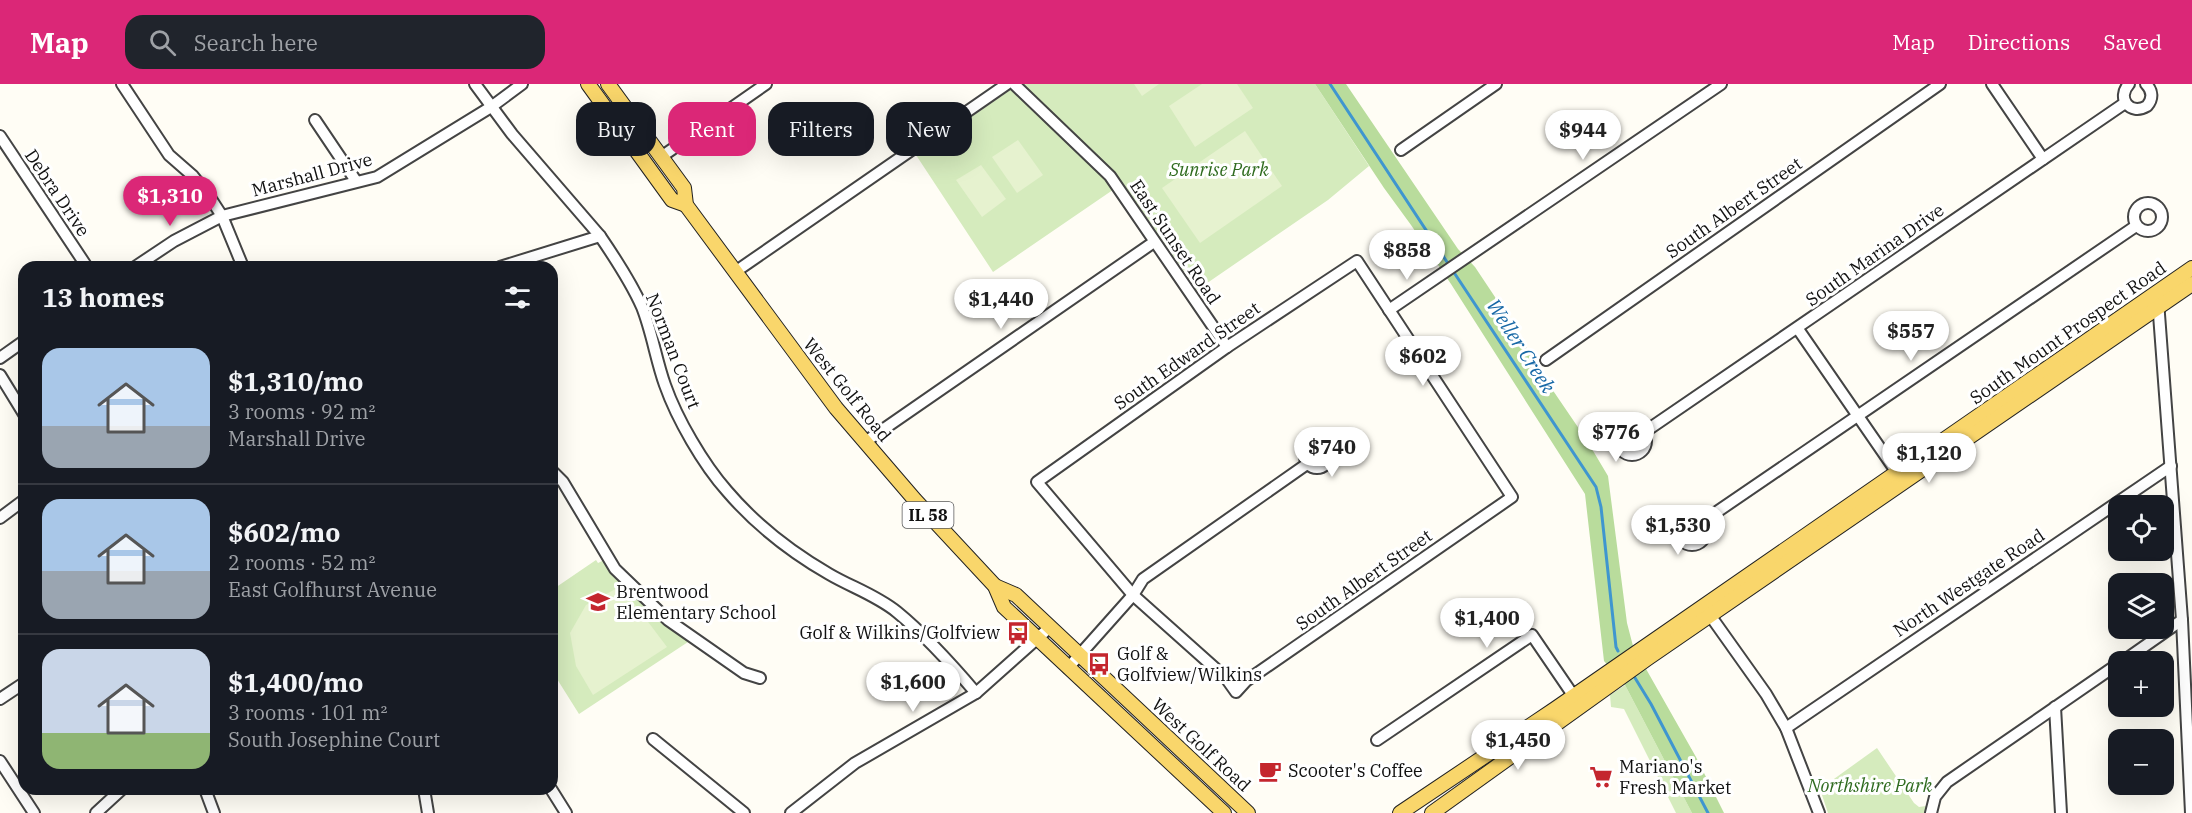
<!DOCTYPE html>
<html lang="en">
<head>
<meta charset="utf-8">
<style>
	:root { --surface:#171b24; --page:#20242c; --text:#f1f3f6; --muted:#9ea1a6; --line:#363941; --accent:#db2777 }
	body { margin:0; font-family:"IBM Plex Serif",serif; background:var(--page); color:var(--text); height:100vh; display:flex; flex-direction:column; font-size:22px; white-space:nowrap }
	* { box-sizing:border-box; margin:0 }
	p { font-size:20px; color:var(--muted) }
	.icon { flex:none; width:33px; height:33px; fill:none; stroke:currentColor; stroke-width:2; stroke-linecap:round; stroke-linejoin:round }
	.map { position:relative; flex:1; overflow:hidden }
	.details { position:absolute; left:18px; top:177px; width:540px; height:534px; display:flex; flex-direction:column; background:var(--surface); border-radius:18px; box-shadow:0 6px 24px #0002 }
	.details>* { flex:none }
	.banner { position:absolute; left:576px; top:18px; width:570px; height:54px; display:flex; gap:12px }
	.fabs { position:absolute; left:2108px; top:411px; display:grid; gap:12px }
	.fabs a { display:grid; place-items:center; width:66px; height:66px; border-radius:12px; background:var(--surface); box-shadow:0 6px 24px #0002; font-size:30px }
	.price { position:absolute; translate:-50% -51px; padding:0 14px; border-radius:21px; background:#fff; color:#222; font-size:20px; line-height:39px; filter:drop-shadow(0 2px 3px #0008) }
	.price::after { content:''; position:absolute; left:50%; top:36px; width:18px; height:14px; margin-left:-9px; background:inherit; clip-path:polygon(0 0,100% 0,50% 100%) }
	.price.active { background:var(--accent); color:#fff }
	ul { padding:0; list-style:none }
	li { display:flex; align-items:center; gap:18px; height:150px; padding:0 24px }
	li+li { border-top:2px solid var(--line) }
	li span { display:grid; place-items:center; flex:none; width:168px; height:120px; border-radius:18px; color:#555 }
	li>.icon { margin-inline-start:auto }
	span .icon { width:72px; height:72px; fill:#fffc; stroke-width:1 }
	li b { font-size:26px }
	h2 { display:flex; justify-content:space-between; align-items:center; height:72px; padding:0 24px; font-size:26px }
	.chip { padding:0 21px; border-radius:18px; background:var(--surface); box-shadow:0 6px 24px #0002; font-size:21px; line-height:54px }
	.chip.active { background:var(--accent); color:#fff }
	header { display:flex; align-items:center; gap:36px; box-sizing:border-box; height:84px; padding:0 30px; background:var(--accent); color:#fff }
	header strong { font-size:28px }
	nav { display:flex; gap:33px; margin-inline-start:auto; font-size:21px }
	.search { width:420px; height:54px; background:var(--page); display:flex; align-items:center; gap:15px; box-sizing:border-box; padding:0 21px; border-radius:18px; color:var(--muted); font-size:22px }
	.map>svg:first-child { display:block }
	.green { fill:#d5ebbd }
	.forest { fill:#b9dc9c }
	.pitch { fill:#e6f2cf }
	.lines { fill:none; stroke-linecap:round; stroke-linejoin:round }
	.stream { stroke:#3f96cf; stroke-width:3 }
	.minor-casing { stroke:#444; stroke-width:14 }
	.major-casing { stroke:#222; stroke-width:16 }
	.minor { stroke:#fff; stroke-width:10 }
	.major { stroke:#f9d66b; stroke-width:14 }
	.labels { text-anchor:middle; stroke-width:6; stroke-linejoin:round; paint-order:stroke }
	.shield { fill:#fff; stroke:#585858; stroke-width:1.5 }
	.shield-label { font-size:16px; font-weight:bold; fill:#111 }
	.park-label { font-size:18px; font-style:italic; fill:#2f6b1f; stroke:#fff }
	.street-label { font-size:18px; fill:#111; stroke:#fff }
	.poi-label { font-size:18px; fill:#111; stroke:#fff; text-anchor:start }
	.water-label { font-size:20px; font-style:italic; fill:#1768a6; stroke:#fff }
</style>
</head>
<body>
<header>
<strong>Map</strong>
<div class="search"><svg class="icon" aria-label="search" viewBox="0 0 24 24"><circle cx="10" cy="10" r="6"/><path d="M15 15l6 6"/></svg>Search here</div>
<nav><a>Map</a><a>Directions</a><a>Saved</a></nav>
</header>
<div class="map">
<svg width="2192" height="729" viewBox="0 0 2192 729">
	<rect width="100%" height="100%" fill="#fffdf5"/>
	<!-- green -->
	<g class="green">
		<polygon points="1019,0 1315,0 1369,82 1328,116 1197,206 1123,99 993,188 916,71"/>
		<circle cx="1316" cy="372" r="7"/>
		<polygon points="596,476 598,479 604,476 691,556 579,630 552,587 552,506"/>
		<polygon points="1625,601 1692,729 1676,729 1624,625 1611,623 1610,611"/>
		<polygon points="1877,664 1914,719 1919,723 1926,722 1925,729 1828,729 1820,705"/>
	</g>
	<!-- forest -->
	<polygon class="forest" points="1315,0 1346,0 1458,165 1475,183 1515,243 1539,286 1586,355 1608,392 1627,539 1633,562 1696,673 1724,729 1692,729 1625,601 1604,577 1585,410 1451,200 1411,141 1384,104"/>
	<!-- pitch -->
	<g class="pitch">
		<polygon points="1134,0 1159,0 1142,12"/>
		<polygon points="1202,0 1237,0 1253,24 1195,63 1169,22"/>
		<polygon points="1245,47 1282,102 1200,159 1162,104"/>
		<polygon points="1018,56 1043,91 1017,109 992,73"/>
		<polygon points="981,81 1006,115 982,133 956,96"/>
		<polygon points="621,502 667,563 593,611 576,582 570,549 586,521"/>
	</g>
	<g class="lines">
		<!-- stream -->
		<g class="stream">
			<polyline points="1330,0 1449,181"/>
			<polyline points="1453,187 1596,403 1601,423 1616,563 1618,567"/>
			<polyline points="1632,589 1651,620 1708,729"/>
		</g>
		<!-- minor casing -->
		<g class="minor-casing">
			<g id="minor">
				<polyline points="122,0 169,71 193,92 209,112 222,132 243,183"/>
				<path d="M475,0L512,50L600,152C615,174 631,198 642,223C652,248 656,276 665,301C677,335 703,380 727,407C756,441 791,468 829,490C851,503 876,511 897,528C924,550 953,582 976,609"/>
				<polyline points="1014,0 1110,92 1227,263"/>
				<polyline points="1992,0 2043,75"/>
				<path d="M2129,0C2116,14 2130,32 2147,22C2153,15 2153,7 2146,0"/>
				<polyline points="315,36 356,97"/>
				<polyline points="0,52 87,183"/>
				<polyline points="1401,66 1496,0"/>
				<polyline points="661,73 766,0"/>
				<circle cx="2148" cy="133" r="14"/>
				<polygon points="1357,177 1512,413 1246,597 1236,608 1226,594 1133,511 1037,398 1227,263"/>
				<polyline points="135,183 174,157 222,132 377,93 491,23 522,0"/>
				<polyline points="500,183 600,152"/>
				<polyline points="735,188 1007,0"/>
				<polyline points="2158,217 2182,536 2191,729"/>
				<polyline points="1389,226 1721,0"/>
				<polyline points="1798,245 1900,393"/>
				<polyline points="0,274 24,257"/>
				<polyline points="1546,276 1940,0"/>
				<polyline points="0,291 24,330"/>
				<circle cx="1632" cy="357" r="14"/>
				<polyline points="1643,349 2125,19"/>
				<polyline points="865,358 1154,158"/>
				<circle cx="1317" cy="372" r="12"/>
				<polyline points="552,387 563,398 615,485 668,536 744,589 760,594"/>
				<circle cx="1692" cy="447" r="14"/>
				<polyline points="0,434 24,416"/>
				<polyline points="1702,438 2136,142"/>
				<polyline points="1707,527 1766,610 1786,644 1819,729"/>
				<polyline points="2122,578 2182,536"/>
				<polyline points="1068,584 1133,511 1143,495 1307,380"/>
				<polyline points="0,615 24,599"/>
				<polyline points="2055,623 2061,729"/>
				<polyline points="1786,644 2171,382"/>
				<polyline points="653,655 744,729"/>
				<polyline points="1377,656 1532,551 1577,617"/>
				<polyline points="0,677 34,729"/>
				<polyline points="205,705 214,729"/>
				<polyline points="424,705 428,729"/>
				<polyline points="551,705 566,729"/>
				<polyline points="96,729 122,705"/>
				<polyline points="791,729 855,679 976,609 1049,544"/>
				<polyline points="1931,729 1935,713 1947,698 2118,580"/>
			</g>
		</g>
		<!-- major casing -->
		<g class="major-casing">
			<g id="major">
				<polyline points="588,0 672,116 686,121"/>
				<polyline points="608,0 684,104 686,121 836,324 915,416 995,502 1004,523 1224,729"/>
				<polyline points="995,502 1016,511 1248,729"/>
				<polyline points="1400,729 1555,625 2192,184"/>
				<polyline points="1432,729 1648,574 2192,200"/>
			</g>
		</g>
		<!-- minor -->
		<use href="#minor" class="minor"/>
		<!-- major -->
		<use href="#major" class="major"/>
	</g>
	<!-- icons -->
	<defs>
		<g id="school-bare" transform="scale(1.8)"><path d="M0-5L7-2L0 1L-7-2ZM-4 1L0 2.5L4 1V4Q0 6-4 4Z" fill="#c4262e" stroke="#fff" stroke-width="2.5" paint-order="stroke"/></g>
		<g id="bus-bare" transform="scale(1.8)"><path d="M-5-6H5V4H4V6H2V4H-2V6H-4V4H-5ZM-3.5-4V0h7V-4ZM-3.5 1.2v1.5H-2V1.2ZM2 1.2v1.5H3.5V1.2Z" fill="#c4262e" stroke="#fff" stroke-width="2.5" paint-order="stroke"/></g>
		<g id="cafe-bare" transform="scale(1.8)"><path d="M-5.5-4.5H6V0H3Q3 3.5 0 3.5H-2.5Q-5.5 3.5-5.5 0ZM3-3.2v2h1.7v-2ZM-6 4.5H4V6H-6Z" fill="#c4262e" stroke="#fff" stroke-width="2.5" paint-order="stroke"/></g>
		<g id="supermarket-bare" transform="scale(1.8)"><path d="M-6-5.5h2.5l.6 2H6L4.5 2H-2.5L-4.4-4H-6ZM-1.5 3.2a1.3 1.3 0 1 0 .1 0ZM3 3.2a1.3 1.3 0 1 0 .1 0Z" fill="#c4262e" stroke="#fff" stroke-width="2.5" paint-order="stroke"/></g>
	</defs>
	<g fill-rule="evenodd">
		<use href="#school-bare" x="598" y="518"/>
		<use href="#bus-bare" x="1018" y="549"/>
		<use href="#bus-bare" x="1099" y="580"/>
		<use href="#cafe-bare" x="1270" y="687"/>
		<use href="#supermarket-bare" x="1601" y="693"/>
	</g>
	<g class="labels">
		<!-- shield labels -->
		<rect class="shield" x="902.5" y="418" width="51" height="26" rx="4.5"/>
		<g class="shield-label">
			<text x="928" y="437">IL 58</text>
		</g>
		<!-- park labels -->
		<g class="park-label">
			<text x="1219" y="92">Sunrise Park</text>
			<text x="1870" y="708">Northshire Park</text>
		</g>
		<!-- street labels -->
		<g class="street-label">
			<text transform="translate(312 91) rotate(-15)" y="6">Marshall Drive</text>
			<text transform="translate(57 109) rotate(56)" y="6">Debra Drive</text>
			<text transform="translate(1734 124) rotate(-35)" y="6">South Albert Street</text>
			<text transform="translate(1175 158) rotate(56)" y="6">East Sunset Road</text>
			<text transform="translate(1875 171) rotate(-35)" y="6">South Marina Drive</text>
			<text transform="translate(2068 249) rotate(-35)" y="6">South Mount Prospect Road</text>
			<text transform="translate(673 267) rotate(69)" y="6">Norman Court</text>
			<text transform="translate(1187 272) rotate(-35)" y="6">South Edward Street</text>
			<text transform="translate(847 306) rotate(51)" y="6">West Golf Road</text>
			<text transform="translate(1364 496) rotate(-35)" y="6">South Albert Street</text>
			<text transform="translate(1969 499) rotate(-34)" y="6">North Westgate Road</text>
			<text transform="translate(1201 661) rotate(43)" y="6">West Golf Road</text>
		</g>
		<!-- poi labels -->
		<g class="poi-label">
			<text x="616" y="514">Brentwood<tspan x="616" dy="21">Elementary School</tspan></text>
			<text x="1000" y="555" text-anchor="end">Golf &amp; Wilkins/Golfview</text>
			<text x="1117" y="576">Golf &amp;<tspan x="1117" dy="21">Golfview/Wilkins</tspan></text>
			<text x="1619" y="689">Mariano's<tspan x="1619" dy="21">Fresh Market</tspan></text>
			<text x="1288" y="693">Scooter's Coffee</text>
		</g>
		<!-- water labels -->
		<g class="water-label">
			<text transform="translate(1521 262) rotate(57)" y="7">Weller Creek</text>
		</g>
	</g>
</svg>
<div class="fabs">
<a><svg class="icon" aria-label="locate" viewBox="0 0 24 24"><circle cx="12" cy="12" r="6"/><path d="M12 2v4M12 18v4M2 12h4M18 12h4"/></svg></a>
<a><svg class="icon" aria-label="layers" viewBox="0 0 24 24"><path d="M12 4l9 5-9 5-9-5zM3 14l9 5 9-5"/></svg></a>
<a>+</a>
<a>−</a>
</div>
<b class="price" style="left:1583px;top:77px">$944</b>
<b class="price active" style="left:170px;top:143px">$1,310</b>
<b class="price" style="left:1407px;top:197px">$858</b>
<b class="price" style="left:1001px;top:246px">$1,440</b>
<b class="price" style="left:1911px;top:278px">$557</b>
<b class="price" style="left:1423px;top:303px">$602</b>
<b class="price" style="left:1616px;top:379px">$776</b>
<b class="price" style="left:1332px;top:394px">$740</b>
<b class="price" style="left:1929px;top:400px">$1,120</b>
<b class="price" style="left:1678px;top:472px">$1,530</b>
<b class="price" style="left:1487px;top:565px">$1,400</b>
<b class="price" style="left:913px;top:629px">$1,600</b>
<b class="price" style="left:1518px;top:687px">$1,450</b>
<div class="banner">
<a class="chip">Buy</a>
<a class="chip active">Rent</a>
<a class="chip">Filters</a>
<a class="chip">New</a>
</div>
<section class="details">
<h2>13 homes<svg class="icon" aria-label="filters" viewBox="0 0 24 24"><path d="M4 7h16M4 17h16"/><circle cx="9" cy="7" r="2"/><circle cx="15" cy="17" r="2"/></svg></h2>
<ul>
<li><span style="background:linear-gradient(#a9c7e8 65%,#9aa5b1 0)"><svg class="icon" aria-label="home" viewBox="0 0 24 24"><path d="M3 11l9-7 9 7M6 9v11h12V9"/></svg></span><div><b>$1,310/mo</b><p>3 rooms · 92 m²</p><p>Marshall Drive</p></div></li>
<li><span style="background:linear-gradient(#a9c7e8 60%,#9aa5b1 0)"><svg class="icon" aria-label="home" viewBox="0 0 24 24"><path d="M3 11l9-7 9 7M6 9v11h12V9"/></svg></span><div><b>$602/mo</b><p>2 rooms · 52 m²</p><p>East Golfhurst Avenue</p></div></li>
<li><span style="background:linear-gradient(#c9d6e8 70%,#8fb573 0)"><svg class="icon" aria-label="home" viewBox="0 0 24 24"><path d="M3 11l9-7 9 7M6 9v11h12V9"/></svg></span><div><b>$1,400/mo</b><p>3 rooms · 101 m²</p><p>South Josephine Court</p></div></li>
</ul>
</section>
</div>
</body>
</html>
